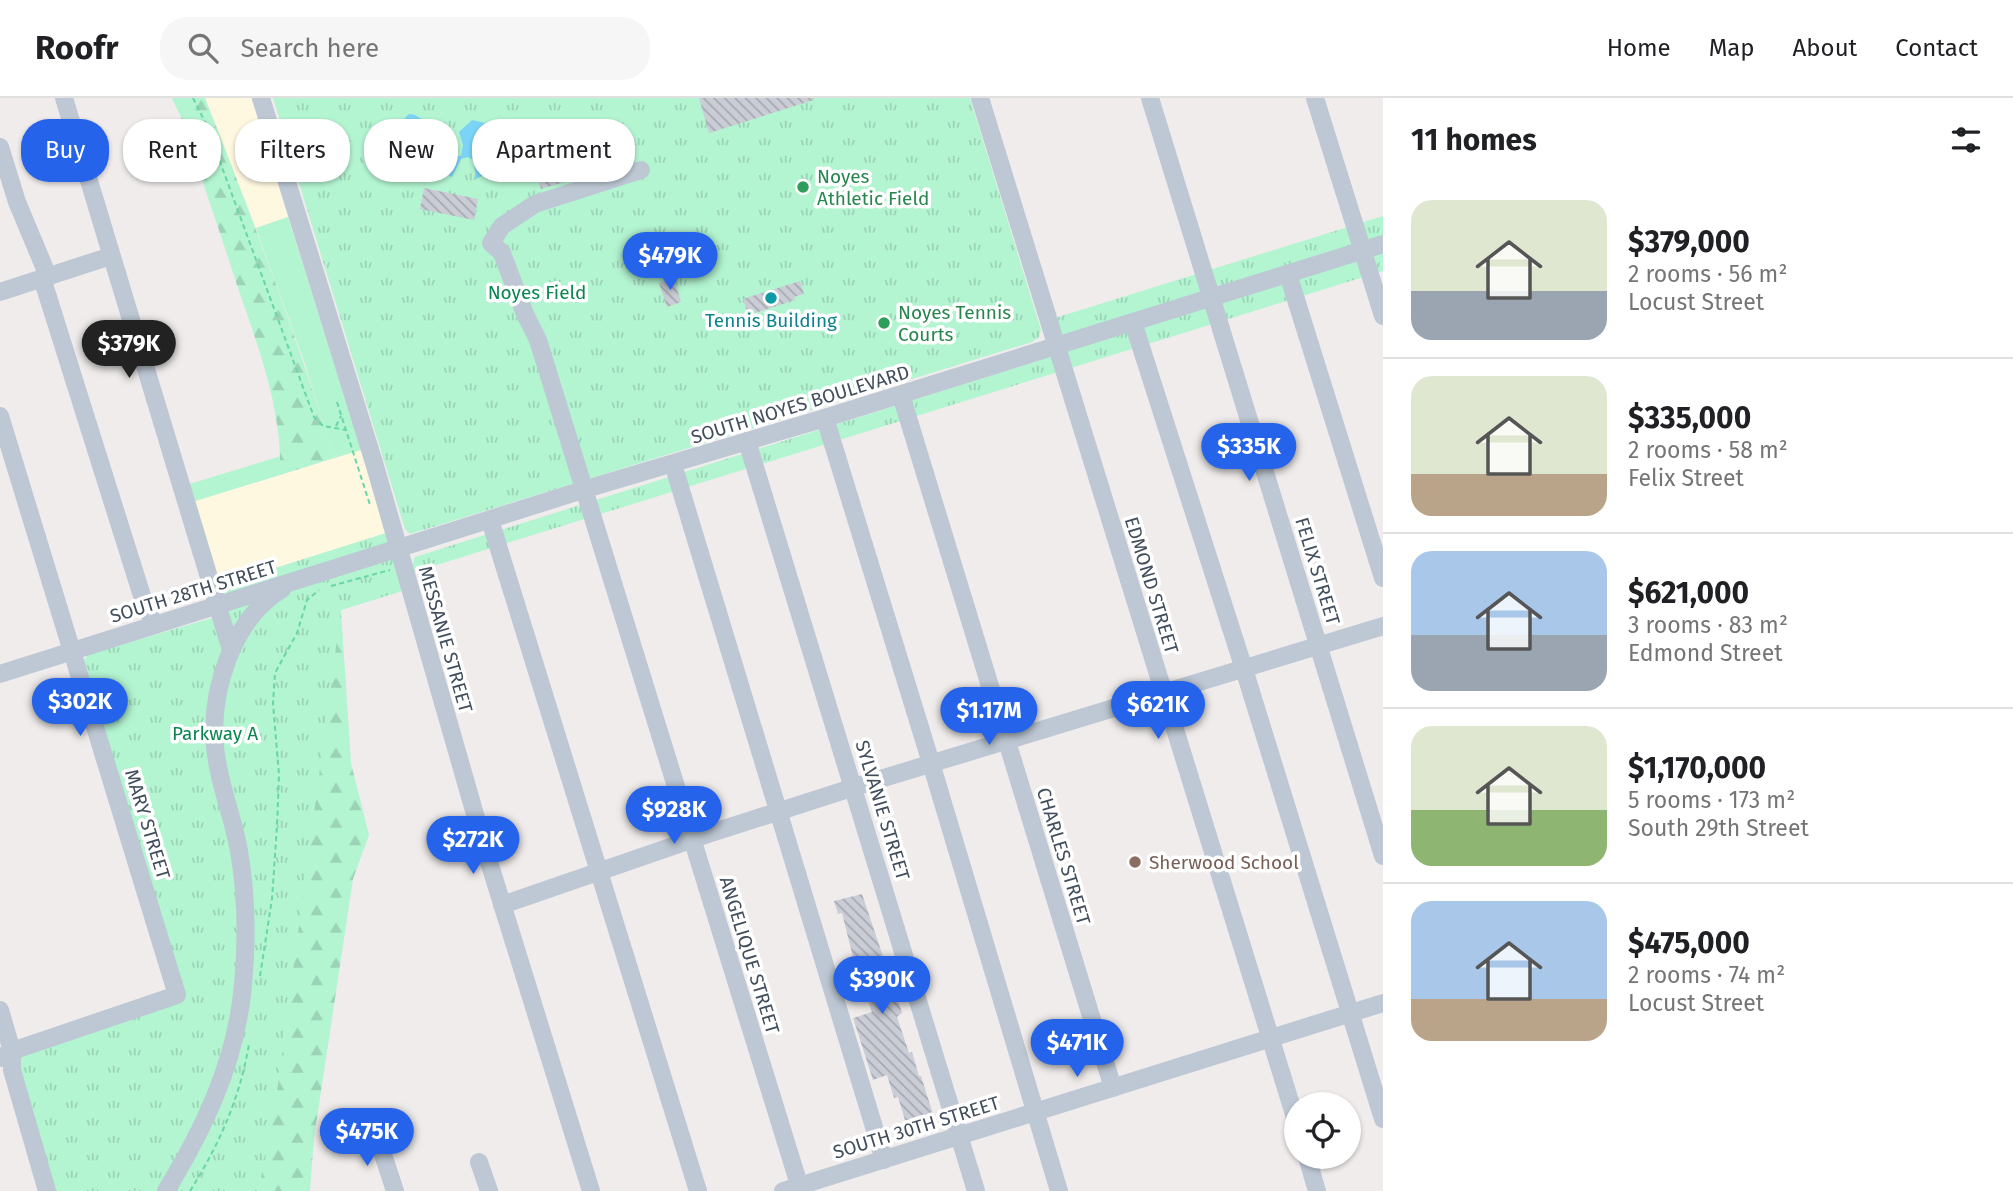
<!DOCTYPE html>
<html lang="en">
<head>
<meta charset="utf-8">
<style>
	:root { --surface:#fff; --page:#f6f6f6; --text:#202124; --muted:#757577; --line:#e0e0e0; --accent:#2563eb }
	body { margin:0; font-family:"Fira Sans",sans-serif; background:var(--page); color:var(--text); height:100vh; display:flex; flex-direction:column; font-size:26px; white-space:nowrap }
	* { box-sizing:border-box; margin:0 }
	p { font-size:23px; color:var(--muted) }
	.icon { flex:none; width:38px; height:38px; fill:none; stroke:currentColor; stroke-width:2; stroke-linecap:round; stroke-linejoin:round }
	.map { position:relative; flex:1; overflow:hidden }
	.sheet { display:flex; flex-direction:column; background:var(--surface); width:630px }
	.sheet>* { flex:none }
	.guide { position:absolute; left:21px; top:21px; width:665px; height:63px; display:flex; gap:14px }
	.fabs { position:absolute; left:1284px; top:994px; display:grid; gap:14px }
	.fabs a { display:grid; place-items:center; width:77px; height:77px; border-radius:50%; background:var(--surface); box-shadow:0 2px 5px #0004; font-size:35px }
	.price { position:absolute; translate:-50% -60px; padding:0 16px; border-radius:24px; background:var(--accent); color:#fff; font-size:23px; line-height:46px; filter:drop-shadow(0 2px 4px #0008) }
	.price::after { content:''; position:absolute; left:50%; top:42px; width:21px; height:16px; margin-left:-10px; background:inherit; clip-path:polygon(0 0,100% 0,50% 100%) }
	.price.active { background:#222; color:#fff }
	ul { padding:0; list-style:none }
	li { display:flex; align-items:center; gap:21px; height:175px; padding:0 28px }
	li+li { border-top:2px solid var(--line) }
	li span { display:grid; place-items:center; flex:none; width:196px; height:140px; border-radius:21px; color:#555 }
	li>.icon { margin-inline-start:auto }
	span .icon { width:84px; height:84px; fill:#fffc; stroke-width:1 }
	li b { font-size:30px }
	h2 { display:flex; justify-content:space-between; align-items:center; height:84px; padding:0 28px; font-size:30px }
	.tag { padding:0 24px; border-radius:28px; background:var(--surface); box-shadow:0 2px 5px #0004; font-size:24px; line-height:63px }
	.tag.active { background:var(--accent); color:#fff }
	header { display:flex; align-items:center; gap:42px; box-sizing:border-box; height:98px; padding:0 35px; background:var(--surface); border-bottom:2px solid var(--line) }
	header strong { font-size:33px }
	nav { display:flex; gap:38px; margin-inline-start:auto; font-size:24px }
	.search { width:490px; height:63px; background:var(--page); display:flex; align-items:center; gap:18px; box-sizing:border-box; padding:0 24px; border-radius:28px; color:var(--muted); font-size:26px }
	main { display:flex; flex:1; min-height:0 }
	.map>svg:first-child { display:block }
	.commercial { fill:#fef8e1 }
	.grass { fill:#b3f4d1 }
	.forest { fill:url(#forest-firs) }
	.park { fill:url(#park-tufts) }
	.water { fill:#7bd4f7 }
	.building { fill:url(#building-back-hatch) }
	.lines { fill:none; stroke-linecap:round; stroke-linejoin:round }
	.path { stroke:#68d6a7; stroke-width:2; stroke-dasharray:5 3.5; stroke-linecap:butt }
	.minor { stroke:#bdc8d4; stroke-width:18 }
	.leisure-dot { fill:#2e9e5b; stroke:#fff; stroke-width:2.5 }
	.culture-dot { fill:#0f9aa8; stroke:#fff; stroke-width:2.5 }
	.education-dot { fill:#8d6e63; stroke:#fff; stroke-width:2.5 }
	.labels { text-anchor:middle; stroke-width:7; stroke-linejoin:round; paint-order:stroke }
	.leisure-label { font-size:19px; fill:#27864d; stroke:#fff; text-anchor:start }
	.park-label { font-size:19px; fill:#0b8550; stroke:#fff }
	.culture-label { font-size:19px; fill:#0d838f; stroke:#fff }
	.street-label { font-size:19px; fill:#424e5c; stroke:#fff }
	.education-label { font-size:19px; fill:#785e54; stroke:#fff; text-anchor:start }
</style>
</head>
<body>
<header>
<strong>Roofr</strong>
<div class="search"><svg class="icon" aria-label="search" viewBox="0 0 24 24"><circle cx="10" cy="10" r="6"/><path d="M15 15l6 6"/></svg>Search here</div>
<nav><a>Home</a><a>Map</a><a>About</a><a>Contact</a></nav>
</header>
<main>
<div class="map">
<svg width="1383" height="1093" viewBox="0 0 1383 1093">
	<defs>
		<pattern id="forest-firs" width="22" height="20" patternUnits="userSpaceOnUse" patternTransform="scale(1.75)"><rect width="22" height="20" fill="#b3f4d1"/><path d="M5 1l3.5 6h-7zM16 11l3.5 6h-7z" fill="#9bd3b6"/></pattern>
		<pattern id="park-tufts" width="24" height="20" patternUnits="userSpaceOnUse" patternTransform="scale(1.75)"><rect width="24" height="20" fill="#b3f4d1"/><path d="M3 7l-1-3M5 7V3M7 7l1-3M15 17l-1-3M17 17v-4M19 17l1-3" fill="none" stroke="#9bd3b6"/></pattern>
		<pattern id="building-back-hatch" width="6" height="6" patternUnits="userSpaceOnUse" patternTransform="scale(1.75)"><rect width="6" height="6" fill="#cacdd5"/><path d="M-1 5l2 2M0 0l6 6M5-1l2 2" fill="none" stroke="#a6a9b0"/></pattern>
	</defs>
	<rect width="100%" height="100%" fill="#f0ecec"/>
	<!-- commercial -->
	<g class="commercial">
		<polygon points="205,0 251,0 288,119 256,130"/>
		<polygon points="361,352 386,435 218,488 192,404"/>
	</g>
	<!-- grass -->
	<g class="grass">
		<polygon points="288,119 361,352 334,360 304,263 256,130"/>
		<polygon points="281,358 280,377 192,404 186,387"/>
	</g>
	<!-- forest -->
	<g class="forest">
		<path d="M172,0H205C252,119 297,238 334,360L280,377C283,311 257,246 236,184C218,128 199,73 180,17Z"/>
		<polygon points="402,493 341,512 351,665 369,737 353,781 314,1040 310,1093 250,1093 314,518"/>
	</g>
	<!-- park -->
	<g class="park">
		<polygon points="273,0 970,0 1041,232 1039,239 1032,244 410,436 405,431"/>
		<polygon points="1383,118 1383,173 414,474 412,467 415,459 1066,254 1055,220"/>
		<polygon points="386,435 402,493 341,512 273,1024 258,1093 53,1093 18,964 22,957 175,902 83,569 84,562 89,556 212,520 218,488"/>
	</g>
	<!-- water -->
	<path class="water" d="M409,16C426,16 443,47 454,58H461L463,47L459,34L472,22L498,28L512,37C508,58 495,73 476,81L474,63L468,59L461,61L452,79L449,78L450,74L438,63L427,58L420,46L406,35L403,22Z"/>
	<!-- building -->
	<g class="building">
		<polygon points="699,0 814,0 814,2 709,35"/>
		<polygon points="559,44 571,82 541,91 529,54"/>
		<polygon points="424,90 478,101 474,122 420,111"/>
		<polygon points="674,180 681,204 667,209 659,185"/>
		<polygon points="800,183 804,196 794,199 795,202 755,215 754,211 747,213 743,201"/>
		<polygon points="862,796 902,915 897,919 909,955 912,954 919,978 921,978 933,1016 924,1020 924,1024 907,1029 898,999 894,1000 887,977 873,982 853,920 872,914 853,859 842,815 838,816 834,803"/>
	</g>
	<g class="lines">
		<!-- path -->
		<g class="path">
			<polyline points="193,0 206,26 314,319 323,328 346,332"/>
			<polyline points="337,304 370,407"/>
			<polyline points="336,328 341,318"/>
			<polyline points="331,488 390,472"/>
			<polyline points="260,878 272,801 277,728 279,677 273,605 275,575 297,535 307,502 319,492"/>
			<path d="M190,1093C219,1047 240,1000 249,946"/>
		</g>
		<!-- minor -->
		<g class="minor">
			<polyline points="64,0 231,552"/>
			<polyline points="261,0 375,368 485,751 591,1093"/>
			<polyline points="980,0 1297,1026"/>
			<polyline points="1150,0 1383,758"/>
			<polyline points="1315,0 1383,218"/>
			<polyline points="0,49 17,104 48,178"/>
			<polyline points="641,72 535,106 502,128 491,145 502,155 525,216 538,242 801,1093"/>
			<polyline points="1288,176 1383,480"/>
			<polyline points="42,180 143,501 154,526"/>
			<polyline points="0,194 111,158"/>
			<polyline points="1133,224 1244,571 1383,1021"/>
			<polyline points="901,297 1113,990"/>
			<polyline points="0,318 177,897 12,953 0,960"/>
			<polyline points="825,320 931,665 1059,1093"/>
			<polyline points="747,343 976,1093"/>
			<polyline points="673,366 884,1062"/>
			<polyline points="490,422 698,1093"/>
			<polyline points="0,576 586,391 825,320 1383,146"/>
			<polyline points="502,807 708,736 864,686 1383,528"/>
			<polyline points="0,912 12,953 12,972 47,1093"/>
			<polyline points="376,1035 395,1093"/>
			<polyline points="1307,1059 1317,1093"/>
			<polyline points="479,1064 489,1093"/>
			<path d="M166,1093C203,1032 234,968 242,896C247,850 247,799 239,753C233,718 218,684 215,649C210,594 232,521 282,491"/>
			<polyline points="783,1093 1383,905"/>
		</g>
	</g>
	<!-- markers -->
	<g class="leisure-dot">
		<circle cx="803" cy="89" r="7"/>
		<circle cx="884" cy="225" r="7"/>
	</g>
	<circle class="culture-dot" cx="771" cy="200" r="7"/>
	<circle class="education-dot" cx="1135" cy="764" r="7"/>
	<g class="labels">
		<!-- leisure labels -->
		<g class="leisure-label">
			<text x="817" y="85">Noyes<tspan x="817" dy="22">Athletic Field</tspan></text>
			<text x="898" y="221">Noyes Tennis<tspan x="898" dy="22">Courts</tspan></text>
		</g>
		<!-- park labels -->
		<g class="park-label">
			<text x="537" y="201">Noyes Field</text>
			<text x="215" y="642">Parkway A</text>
		</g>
		<!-- culture labels -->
		<g class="culture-label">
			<text x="771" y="229">Tennis Building</text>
		</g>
		<!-- street labels -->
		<g class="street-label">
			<text transform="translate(800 306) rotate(-17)" y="7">SOUTH NOYES BOULEVARD</text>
			<text transform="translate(1318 473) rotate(73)" y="7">FELIX STREET</text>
			<text transform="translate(1152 487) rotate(73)" y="7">EDMOND STREET</text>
			<text transform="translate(193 493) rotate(-17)" y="7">SOUTH 28TH STREET</text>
			<text transform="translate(446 541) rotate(74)" y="7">MESSANIE STREET</text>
			<text transform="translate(883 712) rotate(73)" y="7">SYLVANIE STREET</text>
			<text transform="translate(148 726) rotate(73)" y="7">MARY STREET</text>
			<text transform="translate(1064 758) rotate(73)" y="7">CHARLES STREET</text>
			<text transform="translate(750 857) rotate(73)" y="7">ANGELIQUE STREET</text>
			<text transform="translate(916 1029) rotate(-17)" y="7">SOUTH 30TH STREET</text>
		</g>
		<!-- education labels -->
		<g class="education-label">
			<text x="1149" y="771">Sherwood School</text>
		</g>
	</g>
</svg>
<div class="fabs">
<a><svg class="icon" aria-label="locate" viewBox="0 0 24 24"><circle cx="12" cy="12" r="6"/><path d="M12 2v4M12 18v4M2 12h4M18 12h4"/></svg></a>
</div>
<b class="price" style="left:670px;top:194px">$479K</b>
<b class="price active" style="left:129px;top:282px">$379K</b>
<b class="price" style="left:1249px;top:385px">$335K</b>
<b class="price" style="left:80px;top:640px">$302K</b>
<b class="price" style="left:1158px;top:643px">$621K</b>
<b class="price" style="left:989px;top:649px">$1.17M</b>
<b class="price" style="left:674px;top:748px">$928K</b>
<b class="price" style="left:473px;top:778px">$272K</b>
<b class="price" style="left:882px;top:918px">$390K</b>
<b class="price" style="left:1077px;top:981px">$471K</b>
<b class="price" style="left:367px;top:1070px">$475K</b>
<div class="guide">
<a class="tag active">Buy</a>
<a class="tag">Rent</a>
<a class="tag">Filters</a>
<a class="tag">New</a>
<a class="tag">Apartment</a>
</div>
</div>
<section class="sheet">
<h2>11 homes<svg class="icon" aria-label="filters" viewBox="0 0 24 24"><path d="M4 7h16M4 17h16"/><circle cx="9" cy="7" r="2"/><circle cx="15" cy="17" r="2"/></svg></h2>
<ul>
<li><span style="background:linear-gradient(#dfe7d0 65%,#9aa5b1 0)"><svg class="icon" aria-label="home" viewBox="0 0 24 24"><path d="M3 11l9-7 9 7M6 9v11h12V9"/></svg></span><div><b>$379,000</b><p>2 rooms · 56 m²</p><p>Locust Street</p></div></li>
<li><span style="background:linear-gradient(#dfe7d0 70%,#b9a48a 0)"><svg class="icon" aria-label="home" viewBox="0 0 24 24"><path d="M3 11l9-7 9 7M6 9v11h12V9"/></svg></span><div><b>$335,000</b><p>2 rooms · 58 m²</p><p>Felix Street</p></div></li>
<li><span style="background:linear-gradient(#a9c7e8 60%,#9aa5b1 0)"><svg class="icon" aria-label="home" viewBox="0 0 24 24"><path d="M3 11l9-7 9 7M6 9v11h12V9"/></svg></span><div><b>$621,000</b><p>3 rooms · 83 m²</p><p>Edmond Street</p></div></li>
<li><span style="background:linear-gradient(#dfe7d0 60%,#8fb573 0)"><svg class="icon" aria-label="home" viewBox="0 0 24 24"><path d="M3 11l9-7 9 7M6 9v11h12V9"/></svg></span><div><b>$1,170,000</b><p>5 rooms · 173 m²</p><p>South 29th Street</p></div></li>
<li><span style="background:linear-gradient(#a9c7e8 70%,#b9a48a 0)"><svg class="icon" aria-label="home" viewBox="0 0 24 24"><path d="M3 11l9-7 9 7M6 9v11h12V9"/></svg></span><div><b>$475,000</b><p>2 rooms · 74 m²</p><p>Locust Street</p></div></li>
</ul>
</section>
</main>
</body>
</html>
